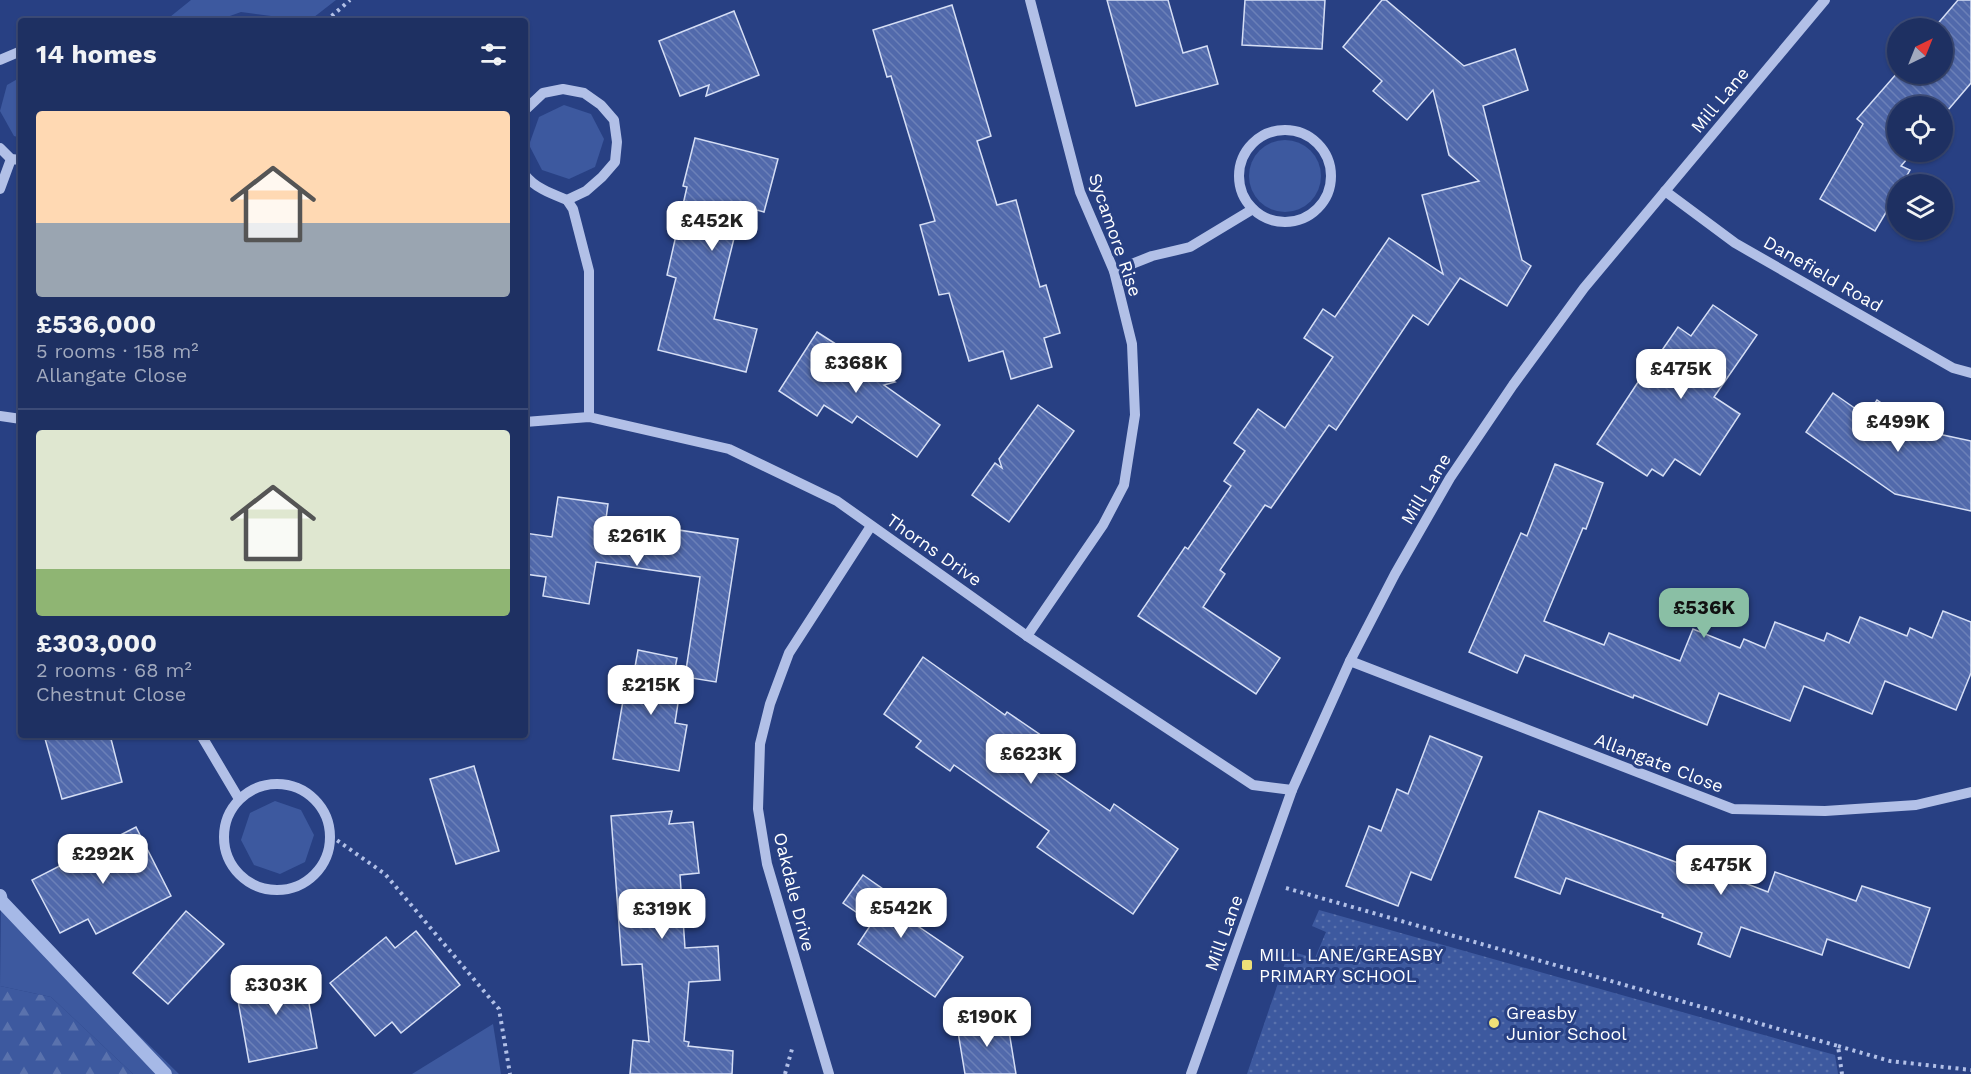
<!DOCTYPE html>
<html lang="en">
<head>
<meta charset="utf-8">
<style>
	:root { --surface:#1e3062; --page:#263868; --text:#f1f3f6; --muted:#a1a9be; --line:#3c4b77; --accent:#8abfa5 }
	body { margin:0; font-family:"Work Sans",sans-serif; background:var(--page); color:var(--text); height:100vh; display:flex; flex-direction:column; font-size:22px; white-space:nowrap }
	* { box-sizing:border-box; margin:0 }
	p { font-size:20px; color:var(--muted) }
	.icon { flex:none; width:33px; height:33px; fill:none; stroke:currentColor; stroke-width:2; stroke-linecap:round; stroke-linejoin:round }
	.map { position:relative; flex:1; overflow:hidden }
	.panel { position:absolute; left:18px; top:18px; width:510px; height:720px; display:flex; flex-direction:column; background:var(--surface); border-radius:6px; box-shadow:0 2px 4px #0004,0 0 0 2px var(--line) }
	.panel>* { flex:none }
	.needle { width:39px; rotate:43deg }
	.tools { position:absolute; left:1887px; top:18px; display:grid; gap:12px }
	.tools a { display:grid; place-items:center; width:66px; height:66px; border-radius:50%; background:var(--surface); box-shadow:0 2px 4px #0004,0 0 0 2px var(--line); font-size:30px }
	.price { position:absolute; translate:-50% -51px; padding:0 14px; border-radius:12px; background:#fff; color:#222; font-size:20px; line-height:39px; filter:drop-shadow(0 2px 3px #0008) }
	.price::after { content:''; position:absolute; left:50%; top:36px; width:18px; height:14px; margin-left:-9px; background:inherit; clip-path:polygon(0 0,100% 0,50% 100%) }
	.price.current { background:var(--accent); color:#111 }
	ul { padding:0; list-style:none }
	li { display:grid; align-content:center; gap:12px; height:318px; padding:0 18px }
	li+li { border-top:2px solid var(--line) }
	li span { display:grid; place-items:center; height:186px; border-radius:6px; color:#555 }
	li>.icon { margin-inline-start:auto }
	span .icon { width:108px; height:108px; fill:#fffc; stroke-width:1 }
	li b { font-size:26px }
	h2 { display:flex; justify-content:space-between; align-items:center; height:72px; padding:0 18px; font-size:26px }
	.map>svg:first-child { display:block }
	.green { fill:#3d599f }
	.forest { fill:url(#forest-firs) }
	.park { fill:url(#park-dots) }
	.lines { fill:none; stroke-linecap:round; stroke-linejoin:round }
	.stream { stroke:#a6b9e7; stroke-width:14 }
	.building { fill:url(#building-back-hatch); stroke:#d5def5; stroke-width:1.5 }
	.path { stroke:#b2c0e7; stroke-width:4; stroke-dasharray:3 4.5; stroke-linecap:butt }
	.minor { stroke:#b2c0e7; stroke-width:10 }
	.poi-dot { fill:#eee078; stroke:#284083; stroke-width:2 }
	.labels { text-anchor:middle; stroke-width:6; stroke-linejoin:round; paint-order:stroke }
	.street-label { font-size:18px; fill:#fff; stroke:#284083 }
	.poi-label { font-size:18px; fill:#fff; stroke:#284083; text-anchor:start }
</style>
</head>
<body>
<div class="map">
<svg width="1971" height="1074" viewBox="0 0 1971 1074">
	<defs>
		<pattern id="forest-firs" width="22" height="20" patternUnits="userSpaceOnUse" patternTransform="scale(1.5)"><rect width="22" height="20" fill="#3d599f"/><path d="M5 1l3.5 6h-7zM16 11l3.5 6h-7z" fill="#5a72ad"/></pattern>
		<pattern id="park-dots" width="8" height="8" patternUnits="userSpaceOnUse" patternTransform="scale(1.5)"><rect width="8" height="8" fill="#3d599f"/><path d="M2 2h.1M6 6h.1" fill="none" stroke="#5a72ad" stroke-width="1.8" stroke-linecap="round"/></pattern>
		<pattern id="building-back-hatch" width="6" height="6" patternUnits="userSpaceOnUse" patternTransform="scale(1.5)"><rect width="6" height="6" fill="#5169ab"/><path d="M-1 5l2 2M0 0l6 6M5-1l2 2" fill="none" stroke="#6b80b8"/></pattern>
	</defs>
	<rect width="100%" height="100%" fill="#284083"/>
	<!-- green -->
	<g class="green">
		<polygon points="191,0 336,0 309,21 241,12 216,21 165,21"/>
		<polygon points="21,77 21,138 14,136 0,111 7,85"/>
		<polygon points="564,105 591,114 604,139 595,167 569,179 542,170 529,145 539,117"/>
		<circle cx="1285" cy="176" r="36"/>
		<polygon points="275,801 301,810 314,835 305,862 280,874 254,865 241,840 250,813"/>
		<polygon points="1,901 179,1074 133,1074 51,997 0,986"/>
		<polygon points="493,1024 501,1074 412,1074"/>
	</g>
	<!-- forest -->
	<polygon class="forest" points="0,986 51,997 133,1074 0,1074"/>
	<!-- park -->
	<polygon class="park" points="1319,910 1835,1055 1838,1074 1247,1074 1289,951 1315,958 1326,932 1312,926"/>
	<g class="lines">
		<!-- stream -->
		<polyline class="stream" points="0,896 1,901 165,1074"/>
	</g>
	<!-- building -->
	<g class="building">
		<polygon points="1107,0 1168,0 1183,53 1207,46 1218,84 1136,106"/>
		<polygon points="1245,0 1325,0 1322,49 1242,45"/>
		<polygon points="1382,0 1386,0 1464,66 1515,49 1528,90 1483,106 1522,260 1531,266 1507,306 1460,278 1428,325 1413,315 1336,430 1329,425 1271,508 1265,505 1220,570 1225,574 1203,607 1280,658 1256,694 1138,616 1185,547 1188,549 1231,486 1224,481 1245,451 1234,443 1258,409 1285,428 1333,357 1304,338 1323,309 1335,317 1389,238 1443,274 1422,195 1479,181 1449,155 1433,90 1407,120 1373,91 1382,81 1343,47"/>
		<polygon points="1958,0 1971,0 1971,83 1942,117 1942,106 1898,106 1898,152 1913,152 1901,166 1910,170 1902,184 1898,184 1898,192 1875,231 1820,199 1863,124 1857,119 1898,72 1898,74 1942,74 1942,28 1934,28"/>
		<polygon points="952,5 991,136 977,141 997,205 1016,200 1040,287 1046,285 1060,333 1044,338 1052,367 1011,379 1003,351 969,361 949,293 939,295 920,225 935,221 891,76 887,77 873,30"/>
		<polygon points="734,11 759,75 706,96 709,85 680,96 659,41"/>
		<polygon points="695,138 778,159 764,212 742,206 714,319 757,329 746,372 658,350 676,278 667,275 687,187 683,186"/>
		<polygon points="1713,305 1757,335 1714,397 1740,414 1700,475 1675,459 1663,476 1652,469 1647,476 1597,444 1654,358 1656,359 1678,327 1691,336"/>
		<polygon points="817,332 895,382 884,385 940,425 917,457 857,416 852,423 824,405 817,416 779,391"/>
		<polygon points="1833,393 1866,416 1877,400 1920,430 1971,441 1971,511 1895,494 1806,432"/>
		<polygon points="1038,405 1074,431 1009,522 972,495 995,463 1002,468 999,459"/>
		<polygon points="1555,464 1603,483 1586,529 1583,528 1544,621 1604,645 1609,633 1680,661 1693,629 1740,648 1744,639 1765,648 1775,622 1824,641 1827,633 1849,643 1860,617 1907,636 1910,628 1932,638 1943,611 1971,622 1971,673 1956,710 1885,681 1872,714 1804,686 1790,721 1719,693 1707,725 1634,695 1633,698 1525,655 1517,673 1469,652 1521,533 1527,536"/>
		<polygon points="558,497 608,504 606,519 738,539 716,682 685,677 700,577 596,562 589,604 543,596 546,577 525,574 525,533 552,537"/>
		<polygon points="638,650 677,658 671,689 680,690 675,723 687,725 679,771 613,759 626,683 632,684"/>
		<polygon points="923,657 1005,715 1007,712 1045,738 1032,757 1110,811 1114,804 1178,849 1133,914 1037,847 1049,831 954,765 950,771 916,747 921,741 884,714"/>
		<polygon points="44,735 110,735 122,782 62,799"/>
		<polygon points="1430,736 1482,757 1431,880 1411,872 1398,906 1346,886 1369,826 1381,831 1397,789 1408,794"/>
		<polygon points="474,766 499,851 456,864 430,779"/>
		<polygon points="672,811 669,824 693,822 699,873 680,875 685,948 718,946 720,980 689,982 684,1041 689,1042 688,1046 733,1051 732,1074 630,1074 633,1040 649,1042 642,964 622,965 611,816"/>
		<polygon points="1539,811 1681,864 1683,859 1768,892 1775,872 1856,901 1862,886 1930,908 1909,968 1827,939 1822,955 1741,927 1730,957 1698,944 1702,933 1662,917 1663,914 1566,878 1560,894 1515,877"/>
		<polygon points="136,827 171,896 96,934 88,919 60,933 32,880"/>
		<polygon points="863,875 896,898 890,907 963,957 935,997 858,944 872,923 843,903"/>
		<polygon points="186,911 224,944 168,1004 133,973"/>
		<polygon points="416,931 460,985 401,1033 392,1022 375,1036 330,983 386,937 395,948"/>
		<polygon points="303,970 317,1048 249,1062 235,984"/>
		<polygon points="1007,1019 1016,1074 965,1074 957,1026"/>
	</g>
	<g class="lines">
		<!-- path -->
		<g class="path">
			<polyline points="245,21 250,21"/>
			<polyline points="326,21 350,0"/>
			<polyline points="331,836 385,874 499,1009 510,1074"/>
			<polyline points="1286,888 1838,1046 1842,1074"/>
			<polyline points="1838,1046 1890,1061 1971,1070"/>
			<polyline points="785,1074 792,1049"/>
		</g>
		<!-- minor -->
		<g class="minor">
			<polyline points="0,60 21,51"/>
			<path d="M525,110L543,93L563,89L584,93L601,105L614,120L617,142L615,162L602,177L586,191L567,200C552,194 535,188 525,175"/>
			<circle cx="1285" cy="176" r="46"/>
			<polyline points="0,148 11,159 21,160"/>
			<polyline points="0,189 11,159"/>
			<polyline points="1665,191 1735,243 1953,368 1971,373"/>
			<polyline points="567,200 573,209 589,271 589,417"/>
			<polyline points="1114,271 1152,256 1190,247 1253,209"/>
			<polyline points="0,416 21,419"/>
			<polyline points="525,422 589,417 729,449 837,501 1027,636 1253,785 1292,790"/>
			<polyline points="1027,636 1103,525 1124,485 1135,415 1132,344 1114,271 1080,192 1030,0"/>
			<polyline points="1350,661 1733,809 1825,811 1916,805 1971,792"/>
			<polyline points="201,735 239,799"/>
			<circle cx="277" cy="837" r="53"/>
			<polyline points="829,1074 767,864 758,809 760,744 770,704 789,653 871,526"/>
			<polyline points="1191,1074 1292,790 1350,661 1395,574 1450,478 1513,385 1584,288 1825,0"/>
		</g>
	</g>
	<!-- markers -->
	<g class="poi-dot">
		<rect x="1241" y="959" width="12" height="12" rx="3"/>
		<circle cx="1494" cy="1023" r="6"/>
	</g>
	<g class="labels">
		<!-- street labels -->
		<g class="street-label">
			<text transform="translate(1720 100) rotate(-50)" y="6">Mill Lane</text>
			<text transform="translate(1115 235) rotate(71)" y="6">Sycamore Rise</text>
			<text transform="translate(1823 274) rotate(30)" y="6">Danefield Road</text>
			<text transform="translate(1426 489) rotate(-59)" y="6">Mill Lane</text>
			<text transform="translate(934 550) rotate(35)" y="6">Thorns Drive</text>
			<text transform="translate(1659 763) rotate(21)" y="6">Allangate Close</text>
			<text transform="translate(794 892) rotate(76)" y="6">Oakdale Drive</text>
			<text transform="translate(1224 933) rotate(-70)" y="6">Mill Lane</text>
		</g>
		<!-- poi labels -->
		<g class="poi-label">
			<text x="1259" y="961">MILL LANE/GREASBY<tspan x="1259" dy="21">PRIMARY SCHOOL</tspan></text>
			<text x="1506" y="1019">Greasby<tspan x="1506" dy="21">Junior School</tspan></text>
		</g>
	</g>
</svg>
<div class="tools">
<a><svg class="needle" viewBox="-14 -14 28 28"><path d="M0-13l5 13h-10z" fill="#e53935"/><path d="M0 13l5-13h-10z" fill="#a1a9be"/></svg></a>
<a><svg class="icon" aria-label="locate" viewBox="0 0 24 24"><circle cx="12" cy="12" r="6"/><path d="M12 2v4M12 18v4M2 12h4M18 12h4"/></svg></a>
<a><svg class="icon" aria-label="layers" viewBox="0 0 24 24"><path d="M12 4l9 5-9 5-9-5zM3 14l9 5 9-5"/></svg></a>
</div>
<b class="price" style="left:712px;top:252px">£452K</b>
<b class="price" style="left:856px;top:394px">£368K</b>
<b class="price" style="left:1681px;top:400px">£475K</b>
<b class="price" style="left:1898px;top:453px">£499K</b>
<b class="price" style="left:637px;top:567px">£261K</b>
<b class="price current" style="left:1704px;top:639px">£536K</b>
<b class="price" style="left:651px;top:716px">£215K</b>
<b class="price" style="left:1031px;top:785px">£623K</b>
<b class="price" style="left:103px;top:885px">£292K</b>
<b class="price" style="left:1721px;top:896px">£475K</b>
<b class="price" style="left:901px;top:939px">£542K</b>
<b class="price" style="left:662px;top:940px">£319K</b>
<b class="price" style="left:276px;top:1016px">£303K</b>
<b class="price" style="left:987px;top:1048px">£190K</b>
<section class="panel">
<h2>14 homes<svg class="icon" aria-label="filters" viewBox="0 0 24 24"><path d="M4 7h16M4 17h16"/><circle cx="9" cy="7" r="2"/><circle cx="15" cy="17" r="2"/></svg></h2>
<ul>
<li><span style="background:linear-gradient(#ffd9b3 60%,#9aa5b1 0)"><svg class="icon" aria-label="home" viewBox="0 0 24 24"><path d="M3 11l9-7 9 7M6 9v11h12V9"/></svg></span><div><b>£536,000</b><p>5 rooms · 158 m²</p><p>Allangate Close</p></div></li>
<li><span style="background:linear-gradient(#dfe7d0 75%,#8fb573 0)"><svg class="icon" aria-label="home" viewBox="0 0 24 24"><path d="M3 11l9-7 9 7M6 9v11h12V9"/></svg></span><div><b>£303,000</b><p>2 rooms · 68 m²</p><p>Chestnut Close</p></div></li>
</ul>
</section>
</div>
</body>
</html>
